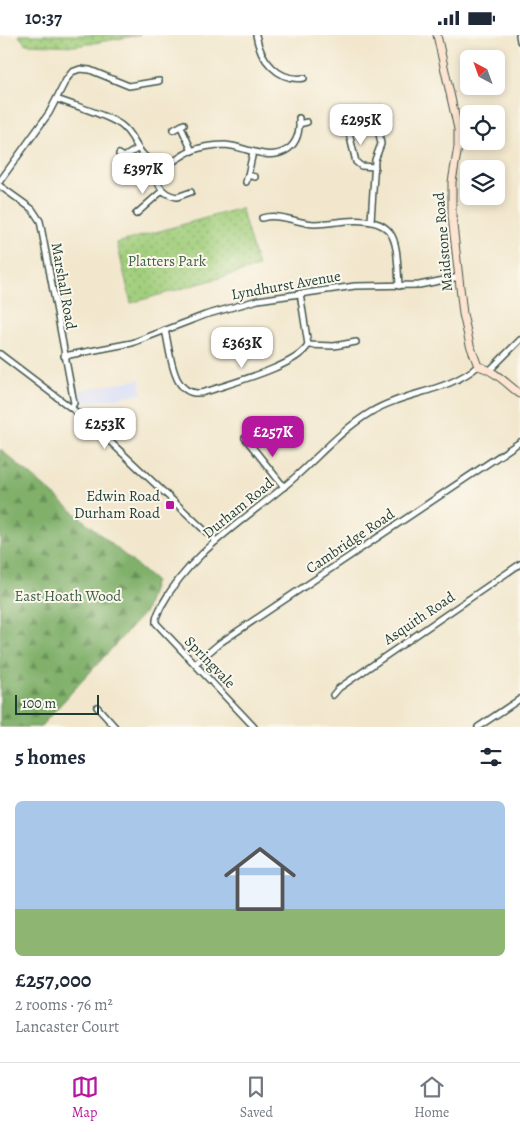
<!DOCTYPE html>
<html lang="en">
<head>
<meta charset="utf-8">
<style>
	:root { --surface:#fff; --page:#f6f6f7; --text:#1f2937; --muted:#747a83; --line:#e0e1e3; --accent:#b5179e }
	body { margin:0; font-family:Alegreya,serif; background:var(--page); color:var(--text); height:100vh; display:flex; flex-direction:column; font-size:19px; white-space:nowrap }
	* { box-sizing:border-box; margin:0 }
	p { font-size:16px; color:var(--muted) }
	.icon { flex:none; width:28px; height:28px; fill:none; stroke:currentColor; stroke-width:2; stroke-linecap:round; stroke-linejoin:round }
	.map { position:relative; height:692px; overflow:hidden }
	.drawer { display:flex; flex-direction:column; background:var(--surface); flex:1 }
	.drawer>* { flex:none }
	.needle { width:32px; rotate:319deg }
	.fabs { position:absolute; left:460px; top:15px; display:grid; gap:10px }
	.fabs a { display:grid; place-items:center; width:45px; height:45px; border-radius:8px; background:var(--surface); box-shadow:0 2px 8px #0003; font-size:25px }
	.scale { position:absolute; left:15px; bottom:12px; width:84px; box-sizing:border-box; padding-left:5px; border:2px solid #1f3d34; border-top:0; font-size:14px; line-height:18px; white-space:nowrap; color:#1f3d34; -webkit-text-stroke:4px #fbf7ec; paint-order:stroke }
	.price { position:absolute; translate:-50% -42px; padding:0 11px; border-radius:10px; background:#fff; color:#222; font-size:16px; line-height:32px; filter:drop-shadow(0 1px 2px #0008) }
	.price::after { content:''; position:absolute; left:50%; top:30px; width:15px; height:11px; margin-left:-8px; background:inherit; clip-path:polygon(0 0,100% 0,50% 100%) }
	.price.on { background:var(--accent); color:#fff }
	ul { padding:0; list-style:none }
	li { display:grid; align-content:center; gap:10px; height:265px; padding:0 15px }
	li span { display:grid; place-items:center; height:155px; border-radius:8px; color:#555 }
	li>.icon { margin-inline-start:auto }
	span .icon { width:90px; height:90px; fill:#fffc; stroke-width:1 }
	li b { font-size:21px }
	h2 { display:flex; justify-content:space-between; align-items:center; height:60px; padding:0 15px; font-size:21px }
	.status { display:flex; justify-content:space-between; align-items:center; height:35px; padding:0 25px; background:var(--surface); direction:ltr }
	.status svg { height:14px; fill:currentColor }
	.menu { display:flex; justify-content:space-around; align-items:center; height:70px; border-top:1px solid var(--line); background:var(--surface); font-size:14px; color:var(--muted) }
	.menu a { display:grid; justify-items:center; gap:2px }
	.menu .on { color:var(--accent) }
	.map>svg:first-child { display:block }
	.built { fill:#d2d9f9 }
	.forest { fill:url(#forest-firs); stroke:#50764f }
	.park { fill:url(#park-dots); stroke:#608557 }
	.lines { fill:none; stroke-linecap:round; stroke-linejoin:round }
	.street-casing { stroke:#3f564b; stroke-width:8 }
	.secondary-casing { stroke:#3f564b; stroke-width:9 }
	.street { stroke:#fff; stroke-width:5 }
	.secondary { stroke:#fde4d1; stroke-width:7 }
	.poi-dot { fill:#b5179e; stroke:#fbf7ec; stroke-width:2 }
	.labels { text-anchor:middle; stroke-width:4; stroke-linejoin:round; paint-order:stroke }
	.street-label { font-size:15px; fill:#1f3d34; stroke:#fbf7ec }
	.park-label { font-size:15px; fill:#3f6146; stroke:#fbf7ec }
	.poi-label { font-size:15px; fill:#1f3d34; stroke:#fbf7ec; text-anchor:end }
</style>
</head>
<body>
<div class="status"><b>10:37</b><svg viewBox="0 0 49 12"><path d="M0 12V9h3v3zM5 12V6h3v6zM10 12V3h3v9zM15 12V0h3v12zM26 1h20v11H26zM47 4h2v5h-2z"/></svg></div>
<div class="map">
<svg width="520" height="692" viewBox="0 0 520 692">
	<defs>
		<pattern id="forest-firs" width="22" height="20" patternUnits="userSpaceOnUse" patternTransform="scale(1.25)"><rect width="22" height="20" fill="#80b06a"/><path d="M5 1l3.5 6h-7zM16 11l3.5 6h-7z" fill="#689058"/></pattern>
		<pattern id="park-dots" width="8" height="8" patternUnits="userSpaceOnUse" patternTransform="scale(1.25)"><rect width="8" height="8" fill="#a0cd7a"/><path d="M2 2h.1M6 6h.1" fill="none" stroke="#82a865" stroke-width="1.8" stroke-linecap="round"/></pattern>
	</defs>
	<rect width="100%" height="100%" fill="#fbf7ec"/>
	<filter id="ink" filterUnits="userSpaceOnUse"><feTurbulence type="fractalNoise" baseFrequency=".02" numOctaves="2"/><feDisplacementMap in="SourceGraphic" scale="10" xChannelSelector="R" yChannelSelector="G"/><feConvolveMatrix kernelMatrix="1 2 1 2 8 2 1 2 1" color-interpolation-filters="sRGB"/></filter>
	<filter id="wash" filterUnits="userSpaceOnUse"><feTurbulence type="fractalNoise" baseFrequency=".0096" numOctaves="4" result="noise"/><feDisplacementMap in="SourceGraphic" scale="20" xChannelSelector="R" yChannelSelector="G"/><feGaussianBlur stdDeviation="1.12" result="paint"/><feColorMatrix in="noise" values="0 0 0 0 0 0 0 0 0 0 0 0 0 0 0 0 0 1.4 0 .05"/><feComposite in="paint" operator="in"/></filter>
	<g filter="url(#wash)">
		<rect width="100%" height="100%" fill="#f2e7cd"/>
		<!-- built -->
		<polygon class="built" points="140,344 142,359 78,369 76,356"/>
		<!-- forest -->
		<polygon class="forest" points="0,414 155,546 145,577 40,692 0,692"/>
		<!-- park -->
		<g class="park">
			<polygon points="18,0 140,0 76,11 26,9"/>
			<polygon points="241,173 258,232 131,268 117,208"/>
		</g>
	</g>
	<g filter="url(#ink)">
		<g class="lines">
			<!-- street casing -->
			<g class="street-casing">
				<g id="street">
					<path d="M256,0C260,24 278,47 304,43"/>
					<polyline points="519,0 520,6"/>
					<path d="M57,64C77,72 103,78 121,90C136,101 136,121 156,128C170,133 179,121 191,116C201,112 215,110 225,110C244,111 266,126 285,116C298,109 300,96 299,83"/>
					<polyline points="299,89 307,87"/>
					<polyline points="347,90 356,127 361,131 375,132"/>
					<polyline points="181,92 192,116"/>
					<polyline points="173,95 184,89"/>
					<polyline points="119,119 124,122 125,130"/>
					<polyline points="124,122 137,114"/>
					<path d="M157,128C154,145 159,159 177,162L191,157"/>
					<polyline points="248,140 253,117"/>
					<polyline points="0,146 49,78 66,45 72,37 80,34 90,35 129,51 159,46"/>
					<polyline points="246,147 248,140 255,142"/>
					<polyline points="0,151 32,174 40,186 74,368 72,372"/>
					<polyline points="136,179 162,156"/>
					<path d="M262,183C280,178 297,188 315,189C325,189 335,187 346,186C400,182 396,206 399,251"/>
					<polyline points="371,186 375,125 381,109 376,83"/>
					<path d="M165,295C171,317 171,366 205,357C228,349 298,331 308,310L300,258"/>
					<polyline points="308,310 334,311 356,307"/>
					<polyline points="0,319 87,385 216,506"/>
					<polyline points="64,321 132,308 205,280 258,265 355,251 419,250 459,242"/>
					<polyline points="490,335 520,305"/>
					<polyline points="245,403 284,452"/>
					<polyline points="195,629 220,608 520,407"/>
					<polyline points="333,660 339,653 520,529"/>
					<polyline points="97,672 115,692"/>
					<path d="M254,692L156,588C155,582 159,576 162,570C191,516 247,484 293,444C318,422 341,395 371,377C404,357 448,357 478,331"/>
					<polyline points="478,692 520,664"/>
				</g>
			</g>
			<!-- secondary casing -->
			<g class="secondary-casing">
				<path id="secondary" d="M437,0L458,94V112L452,147V181L463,279L470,310L478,331C494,335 507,349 520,359"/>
			</g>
			<!-- street -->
			<use href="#street" class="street"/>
			<!-- secondary -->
			<use href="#secondary" class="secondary"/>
		</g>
	</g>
	<!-- markers -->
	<rect class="poi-dot" x="165" y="465" width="10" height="10" rx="2.5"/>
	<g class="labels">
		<!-- street labels -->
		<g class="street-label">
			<text transform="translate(443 207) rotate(-95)" y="5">Maidstone Road</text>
			<text transform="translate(286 250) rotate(-10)" y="5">Lyndhurst Avenue</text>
			<text transform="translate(64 251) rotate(80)" y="5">Marshall Road</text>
			<text transform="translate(238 473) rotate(-39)" y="5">Durham Road</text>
			<text transform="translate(350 506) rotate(-34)" y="5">Cambridge Road</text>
			<text transform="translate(419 583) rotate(-34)" y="5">Asquith Road</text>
			<text transform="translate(210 627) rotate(46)" y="5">Springvale</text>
		</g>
		<!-- park labels -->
		<g class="park-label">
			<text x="167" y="231">Platters Park</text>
			<text x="68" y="566">East Hoath Wood</text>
		</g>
		<!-- poi labels -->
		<g class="poi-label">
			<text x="160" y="466">Edwin Road<tspan x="160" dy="17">Durham Road</tspan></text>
		</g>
	</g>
</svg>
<div class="fabs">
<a><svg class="needle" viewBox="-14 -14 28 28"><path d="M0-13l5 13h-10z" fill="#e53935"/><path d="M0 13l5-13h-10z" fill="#747a83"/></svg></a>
<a><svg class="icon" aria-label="locate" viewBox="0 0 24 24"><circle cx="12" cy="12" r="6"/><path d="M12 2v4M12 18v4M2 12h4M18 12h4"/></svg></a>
<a><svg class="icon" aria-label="layers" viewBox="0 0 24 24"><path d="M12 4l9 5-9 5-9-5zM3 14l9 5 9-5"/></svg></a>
</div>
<div class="scale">100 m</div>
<b class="price" style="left:361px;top:111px">£295K</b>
<b class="price" style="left:143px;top:160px">£397K</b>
<b class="price" style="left:242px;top:334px">£363K</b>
<b class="price" style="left:105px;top:415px">£253K</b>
<b class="price on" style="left:273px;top:423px">£257K</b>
</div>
<section class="drawer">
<h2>5 homes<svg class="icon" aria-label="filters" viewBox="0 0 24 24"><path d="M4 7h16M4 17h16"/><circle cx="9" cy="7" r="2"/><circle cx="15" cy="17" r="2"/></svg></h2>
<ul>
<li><span style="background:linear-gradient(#a9c7e8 70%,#8fb573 0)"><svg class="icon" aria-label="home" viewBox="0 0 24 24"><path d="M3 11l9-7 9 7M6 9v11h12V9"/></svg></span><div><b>£257,000</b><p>2 rooms · 76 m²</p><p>Lancaster Court</p></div></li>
</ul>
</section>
<nav class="menu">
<a class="on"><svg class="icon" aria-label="map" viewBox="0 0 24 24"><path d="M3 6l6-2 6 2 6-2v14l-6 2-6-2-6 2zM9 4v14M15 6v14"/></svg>Map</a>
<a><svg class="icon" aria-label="saved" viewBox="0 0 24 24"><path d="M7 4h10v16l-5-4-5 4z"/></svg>Saved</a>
<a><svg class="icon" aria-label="home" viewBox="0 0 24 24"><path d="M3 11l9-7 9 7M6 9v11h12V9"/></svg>Home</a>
</nav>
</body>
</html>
